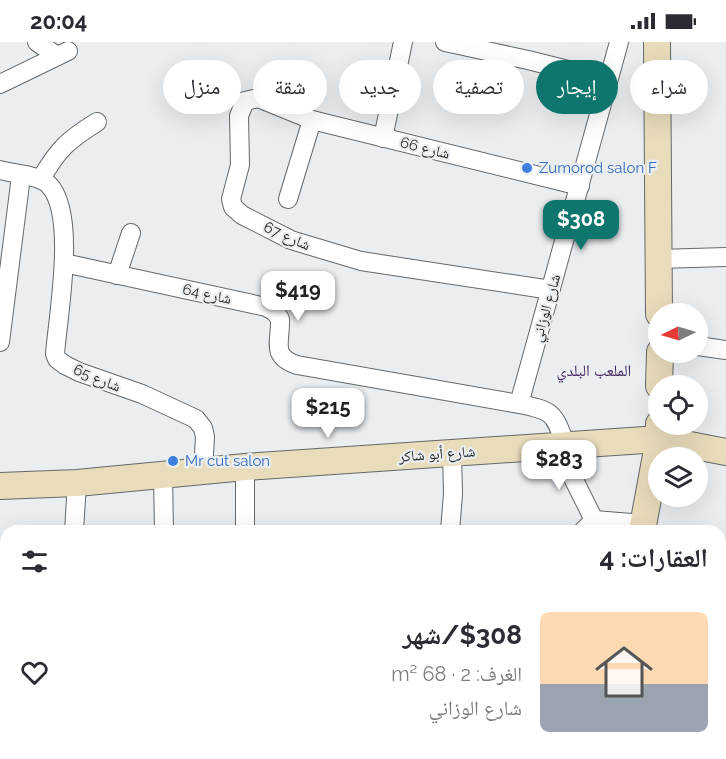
<!DOCTYPE html>
<html lang="ar">
<head>
<meta charset="utf-8">
<style>
	:root { --surface:#fff; --page:#f2f2f3; --text:#2b2b33; --muted:#7c7c81; --line:#e1e1e2; --accent:#0f766e }
	body { margin:0; font-family:Raleway,"Noto Naskh Arabic",sans-serif; background:var(--page); color:var(--text); direction:rtl; height:100vh; display:flex; flex-direction:column; font-size:22px; white-space:nowrap }
	* { box-sizing:border-box; margin:0 }
	p { font-size:20px; color:var(--muted) }
	.icon { flex:none; width:33px; height:33px; fill:none; stroke:currentColor; stroke-width:2; stroke-linecap:round; stroke-linejoin:round }
	.map { position:relative; flex:1; overflow:hidden; direction:ltr }
	.details { position:absolute; left:0px; top:483px; width:726px; height:234px; display:flex; flex-direction:column; background:var(--surface); border-radius:18px 18px 0 0; box-shadow:0 6px 24px #0002; direction:rtl }
	.details>* { flex:none }
	.top-card { position:absolute; left:18px; top:18px; width:690px; height:54px; direction:rtl; display:flex; gap:12px }
	.needle { width:39px; rotate:265deg }
	.controls { position:absolute; left:648px; top:261px; display:grid; gap:12px }
	.controls a { display:grid; place-items:center; width:60px; height:60px; border-radius:50%; background:var(--surface); box-shadow:0 6px 24px #0002; font-size:30px }
	.price { position:absolute; translate:-50% -51px; padding:0 14px; border-radius:12px; background:#fff; color:#222; font-size:20px; line-height:39px; filter:drop-shadow(0 2px 3px #0008) }
	.price::after { content:''; position:absolute; left:50%; top:36px; width:18px; height:14px; margin-left:-9px; background:inherit; clip-path:polygon(0 0,100% 0,50% 100%) }
	.price.active { background:var(--accent); color:#fff }
	ul { padding:0; list-style:none }
	li { display:flex; align-items:center; gap:18px; height:150px; padding:0 18px }
	li+li { border-top:2px solid var(--line) }
	li span { display:grid; place-items:center; flex:none; width:168px; height:120px; border-radius:9px; color:#555 }
	li>.icon { margin-inline-start:auto }
	span .icon { width:72px; height:72px; fill:#fffc; stroke-width:1 }
	li b { font-size:26px }
	h2 { display:flex; justify-content:space-between; align-items:center; height:72px; padding:0 18px; font-size:26px }
	.pill { padding:0 21px; border-radius:27px; background:var(--surface); box-shadow:0 6px 24px #0002; font-size:21px; line-height:54px }
	.pill.active { background:var(--accent); color:#fff }
	.status { display:flex; justify-content:space-between; align-items:center; height:42px; padding:0 30px; background:var(--surface); direction:ltr }
	.status svg { height:16px; fill:currentColor }
	.map>svg:first-child { display:block }
	.lines { fill:none; stroke-linecap:round; stroke-linejoin:round }
	.street-casing { stroke:#64686a; stroke-width:20 }
	.secondary-casing { stroke:#64686a; stroke-width:28 }
	.street { stroke:#fff; stroke-width:18 }
	.secondary { stroke:#e8dcbb; stroke-width:26 }
	.shop-dot { fill:#3f7fe0; stroke:#eaeef1; stroke-width:2 }
	.labels { text-anchor:middle; stroke-width:4.5; stroke-linejoin:round; paint-order:stroke }
	.street-label { font-size:15px; fill:#27292a; stroke:#eaeef1 }
	.shop-label { font-size:15px; fill:#366cbe; stroke:#eaeef1; text-anchor:start }
	.neighbourhood-label { font-size:16px; fill:#42235b; stroke:#eaeef1 }
</style>
</head>
<body>
<div class="status"><b>20:04</b><svg viewBox="0 0 49 12"><path d="M0 12V9h3v3zM5 12V6h3v6zM10 12V3h3v9zM15 12V0h3v12zM26 1h20v11H26zM47 4h2v5h-2z"/></svg></div>
<div class="map">
<svg width="726" height="717" viewBox="0 0 726 717">
	<rect width="100%" height="100%" fill="#eaeef1"/>
	<g class="lines">
		<!-- street casing -->
		<g class="street-casing">
			<g id="street">
				<polyline points="37,0 57,14"/>
				<polyline points="445,0 528,18 608,38"/>
				<polyline points="0,42 68,9"/>
				<polyline points="383,96 403,0"/>
				<path d="M0,128C13,132 40,133 49,143C77,172 58,273 55,312L57,317L65,323L79,330L142,352L196,377L203,386L205,395L203,428"/>
				<path d="M41,137C58,107 68,98 97,80"/>
				<polyline points="288,157 312,78"/>
				<polyline points="658,217 726,215"/>
				<path d="M64,221L266,265L275,270L280,277C281,300 270,314 297,323L519,362"/>
				<polyline points="117,233 131,191"/>
				<polyline points="551,248 361,219 291,198 242,173 233,165 231,157 240,123 239,74 245,59 258,56 312,78 580,144"/>
				<polyline points="0,300 21,134"/>
				<polyline points="698,304 726,308"/>
				<path d="M566,403C553,371 555,369 519,362L619,0"/>
				<polyline points="557,404 594,478"/>
				<polyline points="245,425 245,489"/>
				<polyline points="163,433 164,489"/>
				<polyline points="74,489 77,441"/>
				<polyline points="450,489 453,452 452,411"/>
				<polyline points="583,489 594,478 644,482"/>
				<polyline points="0,623 6,618"/>
				<polyline points="115,717 121,711"/>
				<polyline points="354,717 360,711"/>
				<polyline points="424,717 424,711"/>
			</g>
		</g>
		<!-- secondary casing -->
		<g class="secondary-casing">
			<g id="secondary">
				<polyline points="657,0 659,272"/>
				<polyline points="659,344 660,310"/>
				<polyline points="0,444 77,441 245,425 659,397 726,410"/>
				<polyline points="642,489 659,397 659,382"/>
				<polyline points="0,652 6,658"/>
				<polyline points="61,711 67,717"/>
				<polyline points="597,717 598,711"/>
			</g>
		</g>
		<!-- street -->
		<use href="#street" class="street"/>
		<!-- secondary -->
		<use href="#secondary" class="secondary"/>
	</g>
	<!-- markers -->
	<g class="shop-dot">
		<circle cx="527" cy="126" r="6"/>
		<circle cx="173" cy="419" r="6"/>
	</g>
	<g class="labels">
		<!-- street labels -->
		<g class="street-label">
			<text transform="translate(425 106) rotate(14)" y="5">شارع 66</text>
			<text transform="translate(287 194) rotate(24)" y="5">شارع 67</text>
			<text transform="translate(207 252) rotate(12)" y="5">شارع 64</text>
			<text transform="translate(546 266) rotate(-74)" y="5">شارع الوزاني</text>
			<text transform="translate(97 336) rotate(22)" y="5">شارع 65</text>
			<text transform="translate(437 412) rotate(-4)" y="5">شارع أبو شاكر</text>
		</g>
		<!-- shop labels -->
		<g class="shop-label">
			<text x="539" y="131">Zumorod salon F</text>
			<text x="185" y="424">Mr cut salon</text>
		</g>
		<!-- neighbourhood labels -->
		<g class="neighbourhood-label">
			<text x="594" y="334">الملعب البلدي</text>
		</g>
	</g>
</svg>
<div class="controls">
<a><svg class="needle" viewBox="-14 -14 28 28"><path d="M0-13l5 13h-10z" fill="#e53935"/><path d="M0 13l5-13h-10z" fill="#7c7c81"/></svg></a>
<a><svg class="icon" aria-label="locate" viewBox="0 0 24 24"><circle cx="12" cy="12" r="6"/><path d="M12 2v4M12 18v4M2 12h4M18 12h4"/></svg></a>
<a><svg class="icon" aria-label="layers" viewBox="0 0 24 24"><path d="M12 4l9 5-9 5-9-5zM3 14l9 5 9-5"/></svg></a>
</div>
<b class="price active" style="left:581px;top:209px">$308</b>
<b class="price" style="left:298px;top:280px">$419</b>
<b class="price" style="left:328px;top:397px">$215</b>
<b class="price" style="left:559px;top:449px">$283</b>
<div class="top-card">
<a class="pill">شراء</a>
<a class="pill active">إيجار</a>
<a class="pill">تصفية</a>
<a class="pill">جديد</a>
<a class="pill">شقة</a>
<a class="pill">منزل</a>
</div>
<section class="details">
<h2>العقارات: 4<svg class="icon" aria-label="filters" viewBox="0 0 24 24"><path d="M4 7h16M4 17h16"/><circle cx="9" cy="7" r="2"/><circle cx="15" cy="17" r="2"/></svg></h2>
<ul>
<li><span style="background:linear-gradient(#ffd9b3 60%,#9aa5b1 0)"><svg class="icon" aria-label="home" viewBox="0 0 24 24"><path d="M3 11l9-7 9 7M6 9v11h12V9"/></svg></span><div><b>$308/شهر</b><p>الغرف: 2 · 68 m²</p><p>شارع الوزاني</p></div><svg class="icon" aria-label="heart" viewBox="0 0 24 24"><path d="M12 20l-8-8c-3-5 5-10 8-4 3-6 11-1 8 4z"/></svg></li>
</ul>
</section>
</div>
</body>
</html>
